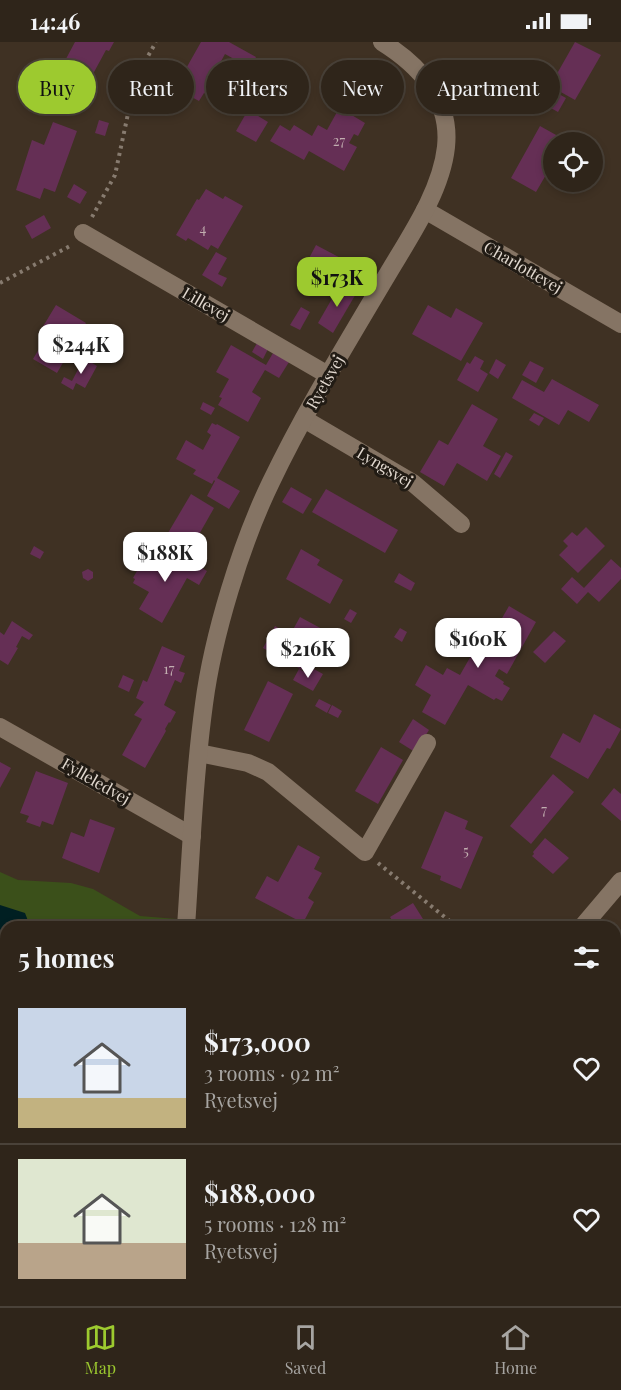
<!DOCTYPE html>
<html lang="en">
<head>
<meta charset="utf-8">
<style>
	:root { --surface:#2f251a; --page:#3b3127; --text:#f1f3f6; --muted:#a7a5a2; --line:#4a4239; --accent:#9dca2f }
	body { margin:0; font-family:"Playfair Display",serif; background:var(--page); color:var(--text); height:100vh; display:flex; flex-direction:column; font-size:22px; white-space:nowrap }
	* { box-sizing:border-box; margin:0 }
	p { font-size:20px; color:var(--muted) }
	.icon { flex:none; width:33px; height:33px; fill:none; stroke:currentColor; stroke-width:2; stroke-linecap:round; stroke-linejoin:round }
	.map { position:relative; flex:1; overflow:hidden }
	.sheet { position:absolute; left:0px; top:879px; width:621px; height:386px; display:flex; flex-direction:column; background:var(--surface); border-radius:18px 18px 0 0; box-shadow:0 3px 9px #0003,0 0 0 2px var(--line) }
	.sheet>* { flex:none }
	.top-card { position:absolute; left:18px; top:18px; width:585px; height:54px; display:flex; gap:12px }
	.tools { position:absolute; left:543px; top:90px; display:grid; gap:12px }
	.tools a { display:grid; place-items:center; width:60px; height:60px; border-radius:50%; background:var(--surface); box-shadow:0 3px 9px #0003,0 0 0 2px var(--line); font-size:30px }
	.price { position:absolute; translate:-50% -51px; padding:0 14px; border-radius:12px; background:#fff; color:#222; font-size:20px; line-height:39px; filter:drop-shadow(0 2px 3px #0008) }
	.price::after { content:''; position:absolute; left:50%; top:36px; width:18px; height:14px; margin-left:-9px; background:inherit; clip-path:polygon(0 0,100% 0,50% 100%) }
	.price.current { background:var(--accent); color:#111 }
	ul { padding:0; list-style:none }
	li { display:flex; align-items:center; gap:18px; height:150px; padding:0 18px }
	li+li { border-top:2px solid var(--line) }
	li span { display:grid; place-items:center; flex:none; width:168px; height:120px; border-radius:0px; color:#555 }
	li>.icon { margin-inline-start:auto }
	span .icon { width:72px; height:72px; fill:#fffc; stroke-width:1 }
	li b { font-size:26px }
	h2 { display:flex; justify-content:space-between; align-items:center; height:72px; padding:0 18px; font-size:26px }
	.chip { padding:0 21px; border-radius:27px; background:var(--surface); box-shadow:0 3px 9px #0003,0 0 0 2px var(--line); font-size:21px; line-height:54px }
	.chip.current { background:var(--accent); color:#111 }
	.status { display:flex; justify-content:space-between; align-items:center; height:42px; padding:0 30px; background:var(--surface); direction:ltr }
	.status svg { height:16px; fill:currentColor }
	.tab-bar { display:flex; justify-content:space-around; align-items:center; height:84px; border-top:2px solid var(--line); background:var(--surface); font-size:16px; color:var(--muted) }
	.tab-bar a { display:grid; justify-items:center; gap:3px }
	.tab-bar .current { color:var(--accent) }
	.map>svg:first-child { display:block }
	.green { fill:#3b501a }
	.water { fill:#001f22 }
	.building { fill:#652f55 }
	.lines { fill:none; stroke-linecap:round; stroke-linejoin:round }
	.path { stroke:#877b6f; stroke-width:4; stroke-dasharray:3 4.5; stroke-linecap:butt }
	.minor { stroke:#857464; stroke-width:18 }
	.labels { text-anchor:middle; stroke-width:6; stroke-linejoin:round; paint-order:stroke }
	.number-label { font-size:14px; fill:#c2aeb0 }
	.street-label { font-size:16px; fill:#e1d8cf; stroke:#211b14 }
</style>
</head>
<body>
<div class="status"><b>14:46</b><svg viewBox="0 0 49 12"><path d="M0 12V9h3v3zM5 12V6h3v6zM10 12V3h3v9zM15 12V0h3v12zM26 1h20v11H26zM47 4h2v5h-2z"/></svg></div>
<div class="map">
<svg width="621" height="1264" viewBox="0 0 621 1264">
	<rect width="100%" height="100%" fill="#3f3123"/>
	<!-- green -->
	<polygon class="green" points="0,830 18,838 71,841 93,847 140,874 177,877 176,885 6,885 6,961 0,961"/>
	<!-- water -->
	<polygon class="water" points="0,863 25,871 30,884 6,885 6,919 0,921"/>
	<!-- building -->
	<g class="building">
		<polygon points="75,0 114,0 109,9 106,8 87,43 60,28"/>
		<polygon points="201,0 229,0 256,15 250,26 225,12 214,32 240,47 230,66 204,51 199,59 175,46"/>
		<polygon points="575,0 601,13 575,58 550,44"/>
		<polygon points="546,45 566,56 558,70 538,59"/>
		<polygon points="248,68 268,80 256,100 236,89"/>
		<polygon points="345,69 365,81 358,94 354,92 349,101 357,105 344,129 309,109 304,118 270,99 280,83 290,89 294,83 312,94 318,83 327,88 337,70 343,73"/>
		<polygon points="99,78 109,81 105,94 95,91"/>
		<polygon points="53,80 77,89 55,150 44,146 40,157 16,148 32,98 44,103"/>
		<polygon points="540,84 565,98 564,100 554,100 554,119 536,150 511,136"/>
		<polygon points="74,142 87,150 80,162 67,155"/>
		<polygon points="206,147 223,157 225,154 243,164 218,207 211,203 208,208 188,196 186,199 176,193 197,157 199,158"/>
		<polygon points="44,173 51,186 32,197 25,184"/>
		<polygon points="316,203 350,221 340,240 306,222"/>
		<polygon points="216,210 227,216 218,232 227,236 222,245 202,233"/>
		<polygon points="367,222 371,224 358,247 354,245"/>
		<polygon points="341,241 357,250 333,291 318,281"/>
		<polygon points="56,263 86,281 57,331 33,317 46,295 39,291"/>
		<polygon points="428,263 451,276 456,266 483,281 461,319 412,292"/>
		<polygon points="301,265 310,270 300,288 290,283"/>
		<polygon points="257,301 268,307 263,317 252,310"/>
		<polygon points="231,303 266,323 273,311 289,320 279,336 265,328 252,350 261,356 248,380 218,363 222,356 219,355 229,337 216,330"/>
		<polygon points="475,314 484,319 480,327 488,332 478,350 457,338 467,320 470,322"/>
		<polygon points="84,316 97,324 85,346 76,341 73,348 61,341 64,335 72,339"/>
		<polygon points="496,317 506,323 498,337 489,331"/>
		<polygon points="530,319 544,326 536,341 522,333"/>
		<polygon points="552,337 599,363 589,380 568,368 559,383 512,356 522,338 544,350"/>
		<polygon points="203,360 215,366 211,373 200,367"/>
		<polygon points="472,362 498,377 483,404 501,414 487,439 457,421 444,444 420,430 439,398 448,403"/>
		<polygon points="534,371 544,376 539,384 529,378"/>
		<polygon points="212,381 216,383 217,382 240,395 217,436 240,449 229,467 207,454 215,439 214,438 212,442 193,432 196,428 176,417 186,398 203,408 211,393 207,390"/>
		<polygon points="506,410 513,414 500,436 494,432"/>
		<polygon points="291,445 312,457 303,472 282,460"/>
		<polygon points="326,447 398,488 385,511 312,470"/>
		<polygon points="191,452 214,466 189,510 165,496"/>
		<polygon points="586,485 605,504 578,531 559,513 568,504 563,499 572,490 577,494"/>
		<polygon points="34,504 44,510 40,517 30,512"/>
		<polygon points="301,507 320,518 317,523 343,538 330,562 286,537"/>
		<polygon points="174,510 207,529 199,543 187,536 162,581 139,567 149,550 133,541 135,537 133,536 146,513 167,524"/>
		<polygon points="611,517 621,526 621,537 599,560 588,550 577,562 561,547 572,535 584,546"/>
		<polygon points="88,527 93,530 93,536 88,539 83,536 82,530"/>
		<polygon points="399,531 415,541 411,549 394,540"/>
		<polygon points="509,564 536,580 507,632 499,627 495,634 504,640 503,642 510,646 502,659 496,656 494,658 468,643 445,683 422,670 431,653 415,643 426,623 443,633 447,626 460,633 472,612 479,616"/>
		<polygon points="350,567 357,571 351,581 344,577"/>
		<polygon points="300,575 324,588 302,628 263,606 275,584 290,593"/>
		<polygon points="12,579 33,593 29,598 22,594 16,605 18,606 8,623 0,618 0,590 4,593"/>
		<polygon points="400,586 407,590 402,600 394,595"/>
		<polygon points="554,589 566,599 545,621 533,610"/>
		<polygon points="162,604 185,614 179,629 185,631 181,641 175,638 164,663 176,670 170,681 169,680 165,687 166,689 145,726 122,713 142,677 134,673 144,660 136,656 143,638 147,640"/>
		<polygon points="312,626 323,632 313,649 293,638 299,627 309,632"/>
		<polygon points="123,633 134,638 129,650 118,645"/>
		<polygon points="268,639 293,652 269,700 244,688"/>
		<polygon points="319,657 331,663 327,671 315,664"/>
		<polygon points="332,663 342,669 338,676 328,671"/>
		<polygon points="594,672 621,687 610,707 607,706 588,737 550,715 563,691 580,701"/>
		<polygon points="413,677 429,688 415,710 399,700"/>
		<polygon points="381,705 403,718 378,762 355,749"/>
		<polygon points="0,720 11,726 0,746"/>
		<polygon points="36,729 68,741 53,783 42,779 40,785 26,780 29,774 20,771"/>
		<polygon points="553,732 574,750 531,802 510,784"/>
		<polygon points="614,746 621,752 621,779 601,762"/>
		<polygon points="445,769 468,779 465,787 483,795 461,847 440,838 441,834 421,826"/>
		<polygon points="90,777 115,786 99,831 62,816 71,790 84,795"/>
		<polygon points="545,796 569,816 553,832 532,814 534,812 533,810"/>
		<polygon points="298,803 320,815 314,827 322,831 308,856 314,860 303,881 255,856 267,834 278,840"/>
		<polygon points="413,861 428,885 396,885 390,875"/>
		<polygon points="615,904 621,909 621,924 615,932"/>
		<polygon points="615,935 621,940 621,975 615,970"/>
		<polygon points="53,1258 76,1258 75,1264 52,1264"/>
	</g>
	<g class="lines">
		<!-- path -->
		<g class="path">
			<polyline points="92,175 115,133 129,67 143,23 156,0"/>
			<polyline points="0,241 72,203"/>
			<polyline points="378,821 457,885"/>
			<polyline points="615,1020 621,1025"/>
		</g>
		<!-- minor -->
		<g class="minor">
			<polyline points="425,168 621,282"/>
			<polyline points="83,191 328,333"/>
			<polyline points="304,377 413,441 461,482"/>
			<polyline points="0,685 192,794"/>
			<polyline points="199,711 248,721 268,730 365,810 427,701"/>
			<path d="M186,885C191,811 194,736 204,662C213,593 241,502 271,440C304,371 344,306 383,240C406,200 441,152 446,105C451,57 419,23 382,0"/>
			<polyline points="582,885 621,839"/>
			<polyline points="0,1072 6,1072"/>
			<polyline points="167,1264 167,1258"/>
			<polyline points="615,1264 621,1258"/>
		</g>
	</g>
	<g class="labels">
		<!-- number labels -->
		<g class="number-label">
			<text x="339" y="104">27</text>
			<text x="203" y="192">4</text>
			<text x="169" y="632">17</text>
			<text x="544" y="773">7</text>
			<text x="466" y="814">5</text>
		</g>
		<!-- street labels -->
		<g class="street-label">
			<text transform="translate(523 225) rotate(30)" y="6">Charlottevej</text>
			<text transform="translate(206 262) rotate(30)" y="6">Lillevej</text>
			<text transform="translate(325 340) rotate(-60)" y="6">Ryetsvej</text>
			<text transform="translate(385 425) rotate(31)" y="6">Lyngsvej</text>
			<text transform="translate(96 739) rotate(30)" y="6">Fylleledvej</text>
		</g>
	</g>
</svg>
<div class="tools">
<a><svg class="icon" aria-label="locate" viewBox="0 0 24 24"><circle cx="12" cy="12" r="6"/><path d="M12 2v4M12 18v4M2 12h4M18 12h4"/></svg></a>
</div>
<b class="price current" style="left:337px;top:266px">$173K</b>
<b class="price" style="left:81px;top:333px">$244K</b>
<b class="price" style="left:165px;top:541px">$188K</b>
<b class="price" style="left:478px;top:627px">$160K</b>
<b class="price" style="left:308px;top:637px">$216K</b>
<div class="top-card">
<a class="chip current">Buy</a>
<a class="chip">Rent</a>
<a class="chip">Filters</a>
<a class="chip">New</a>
<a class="chip">Apartment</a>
</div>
<section class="sheet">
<h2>5 homes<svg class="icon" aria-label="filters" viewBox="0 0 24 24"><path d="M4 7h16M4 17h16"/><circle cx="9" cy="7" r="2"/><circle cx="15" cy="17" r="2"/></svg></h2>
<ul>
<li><span style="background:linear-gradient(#c9d6e8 75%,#c2b280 0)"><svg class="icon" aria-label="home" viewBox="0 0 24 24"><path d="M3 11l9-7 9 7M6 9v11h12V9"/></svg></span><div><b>$173,000</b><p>3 rooms · 92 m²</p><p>Ryetsvej</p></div><svg class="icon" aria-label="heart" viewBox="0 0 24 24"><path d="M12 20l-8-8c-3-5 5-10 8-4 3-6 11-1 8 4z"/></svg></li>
<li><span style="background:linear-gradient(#dfe7d0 70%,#b9a48a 0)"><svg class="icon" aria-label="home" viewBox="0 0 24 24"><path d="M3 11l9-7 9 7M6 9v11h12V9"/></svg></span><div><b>$188,000</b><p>5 rooms · 128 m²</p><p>Ryetsvej</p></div><svg class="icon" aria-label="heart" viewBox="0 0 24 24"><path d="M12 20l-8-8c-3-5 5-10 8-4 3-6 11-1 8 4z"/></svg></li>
</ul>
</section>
</div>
<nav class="tab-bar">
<a class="current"><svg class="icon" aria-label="map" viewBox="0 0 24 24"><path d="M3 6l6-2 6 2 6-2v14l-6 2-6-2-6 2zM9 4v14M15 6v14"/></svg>Map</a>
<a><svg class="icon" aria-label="saved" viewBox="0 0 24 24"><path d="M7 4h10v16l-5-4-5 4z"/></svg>Saved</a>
<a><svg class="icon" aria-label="home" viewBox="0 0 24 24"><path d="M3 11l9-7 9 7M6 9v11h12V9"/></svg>Home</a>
</nav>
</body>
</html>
